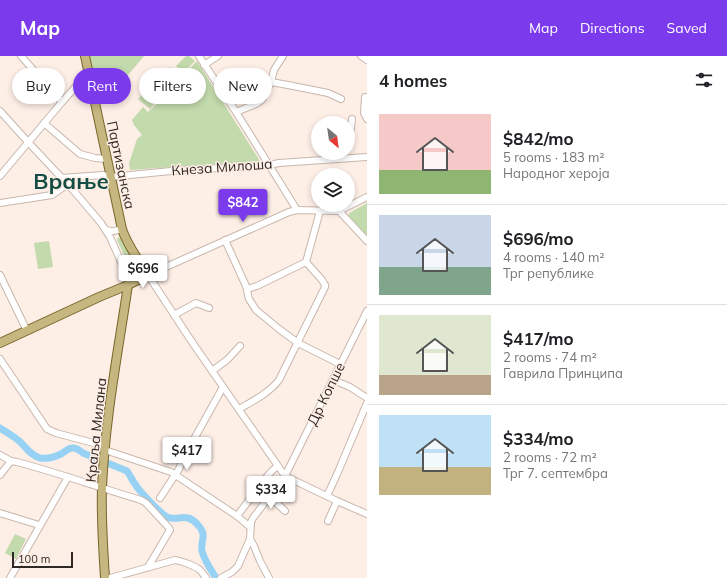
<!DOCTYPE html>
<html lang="en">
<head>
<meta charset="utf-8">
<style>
	:root { --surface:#fff; --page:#f6f6f6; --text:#202124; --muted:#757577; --line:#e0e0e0; --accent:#7c3aed }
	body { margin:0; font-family:Mulish,sans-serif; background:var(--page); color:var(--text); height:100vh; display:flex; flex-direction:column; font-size:15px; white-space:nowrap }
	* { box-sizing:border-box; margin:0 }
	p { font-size:13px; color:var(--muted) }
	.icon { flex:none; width:22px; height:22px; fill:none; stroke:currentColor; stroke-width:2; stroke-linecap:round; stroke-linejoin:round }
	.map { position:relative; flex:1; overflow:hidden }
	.drawer { display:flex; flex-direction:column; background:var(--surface); width:360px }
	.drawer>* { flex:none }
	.top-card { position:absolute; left:12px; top:12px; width:295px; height:36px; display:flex; gap:8px }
	.needle { width:26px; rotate:151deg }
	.tools { position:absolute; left:311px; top:60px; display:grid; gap:8px }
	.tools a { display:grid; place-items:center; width:44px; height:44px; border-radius:50%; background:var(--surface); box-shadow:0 2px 6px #0003; font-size:20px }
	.scale { position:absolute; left:12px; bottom:10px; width:61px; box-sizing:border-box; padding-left:4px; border:2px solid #2f2824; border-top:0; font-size:11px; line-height:14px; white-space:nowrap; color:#2f2824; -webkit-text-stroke:3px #fdeee6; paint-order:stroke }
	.price { position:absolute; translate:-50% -34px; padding:0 9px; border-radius:4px; background:#fff; color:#222; font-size:13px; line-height:26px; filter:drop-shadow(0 1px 2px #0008) }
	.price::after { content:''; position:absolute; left:50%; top:24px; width:12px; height:9px; margin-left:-6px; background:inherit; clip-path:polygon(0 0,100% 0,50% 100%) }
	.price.active { background:var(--accent); color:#fff }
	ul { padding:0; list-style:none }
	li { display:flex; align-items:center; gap:12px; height:100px; padding:0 12px }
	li+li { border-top:1px solid var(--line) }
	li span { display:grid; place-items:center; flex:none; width:112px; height:80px; border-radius:0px; color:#555 }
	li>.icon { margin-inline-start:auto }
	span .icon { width:48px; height:48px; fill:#fffc; stroke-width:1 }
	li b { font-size:17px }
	h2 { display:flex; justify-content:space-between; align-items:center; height:48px; padding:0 12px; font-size:17px }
	.chip { padding:0 14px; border-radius:18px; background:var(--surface); box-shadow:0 2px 6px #0003; font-size:14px; line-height:36px }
	.chip.active { background:var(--accent); color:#fff }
	header { display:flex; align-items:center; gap:24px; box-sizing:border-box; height:56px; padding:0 20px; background:var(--accent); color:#fff }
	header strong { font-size:19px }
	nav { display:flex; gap:22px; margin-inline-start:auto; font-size:14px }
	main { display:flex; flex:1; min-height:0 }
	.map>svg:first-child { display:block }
	.green { fill:#c3daac }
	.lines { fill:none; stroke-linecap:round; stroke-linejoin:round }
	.river { stroke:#97d2f5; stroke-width:7 }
	.minor-casing { stroke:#c8b7ad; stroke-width:8 }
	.major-casing { stroke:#786629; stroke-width:10 }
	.minor { stroke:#fff; stroke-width:6 }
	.major { stroke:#c6b780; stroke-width:8 }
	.labels { text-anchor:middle; stroke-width:3; stroke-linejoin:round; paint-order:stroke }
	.street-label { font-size:14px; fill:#2f2824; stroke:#fdeee6 }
	.town-label { font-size:22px; font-weight:bold; fill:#144d44; stroke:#fdeee6 }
</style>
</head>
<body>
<header>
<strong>Map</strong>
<nav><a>Map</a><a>Directions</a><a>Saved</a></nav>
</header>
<main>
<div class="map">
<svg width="367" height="522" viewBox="0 0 367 522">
	<rect width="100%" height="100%" fill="#fdeee6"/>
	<!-- green -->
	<g class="green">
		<polygon points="86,0 144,0 118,31 111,36 93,38"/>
		<polygon points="186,0 189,0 195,5 183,17 176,10"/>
		<polygon points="197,5 260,105 130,114 129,107 137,83 142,79 134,69 132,64 143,51 148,56 158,46 169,37 174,32 179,23"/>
		<polygon points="170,11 179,18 150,53 138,43 155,23 158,25"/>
		<polygon points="367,147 367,181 348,159 351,156"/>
		<polygon points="118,181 121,183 137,209 138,210 136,214 131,214 130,212 117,184"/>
		<polygon points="49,185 53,211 38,213 34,187"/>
		<polygon points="15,478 26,483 16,503 5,497"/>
	</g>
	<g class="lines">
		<!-- river -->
		<path class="river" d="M0,372C6,376 13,380 18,384C25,390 31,400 40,402C47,403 55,401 61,398C65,396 68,392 72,392C77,391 80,395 83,397L127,415C130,419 132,424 135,428C139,435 160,457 167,461C178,466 186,455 198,469C208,480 200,484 202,495C204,504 211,514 216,522"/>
		<!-- minor casing -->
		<g class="minor-casing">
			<g id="minor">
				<polyline points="21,0 62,46"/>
				<polyline points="199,0 236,56 297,154"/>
				<polyline points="361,0 367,4"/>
				<polyline points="204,9 218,0"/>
				<polyline points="271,26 288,29 328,37 341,43"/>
				<polyline points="365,41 364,57 367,63"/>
				<polyline points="0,55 28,86 73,134 101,167 110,181 129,224 128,229"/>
				<polyline points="236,56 256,48 262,44 271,26 274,14 283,0"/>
				<polyline points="44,67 80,98 95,102 107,103"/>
				<polyline points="348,82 351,72 352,63"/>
				<polyline points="0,120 62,46 80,26 89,20"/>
				<polyline points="62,122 103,119 110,121 171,115 269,109 279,107 367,101"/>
				<polyline points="367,141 339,155 297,154 289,156 148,219 192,286 285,420 337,445 367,458"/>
				<polyline points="0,147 52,139 68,128"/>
				<polyline points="339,155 367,185"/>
				<path d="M105,173C111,177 115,175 122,173"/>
				<polyline points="225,184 246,230 249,243 256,254 279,273 298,287 340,308"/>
				<polyline points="0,219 27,275"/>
				<polyline points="247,233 257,230 306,206 320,155"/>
				<polyline points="174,259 196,247 209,252"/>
				<polyline points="0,303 47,373 56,377 105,390"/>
				<polyline points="212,315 227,304 240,290"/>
				<polyline points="333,324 350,331 367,342"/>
				<path d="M239,353C253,345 269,337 279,324L325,231V229L322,224L306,206"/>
				<polyline points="105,394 171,416 237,460 250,471"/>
				<polyline points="0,399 11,405"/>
				<path d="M0,419L11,405L17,406C59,417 100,432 141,444L146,447L169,472L170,474L148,511"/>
				<polyline points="269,440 285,455"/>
				<polyline points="327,440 338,416 367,347"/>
				<polyline points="160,442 179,413 183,403 223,331"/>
				<polyline points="0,457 39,469"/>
				<polyline points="237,460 269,418 277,410"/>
				<polyline points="328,465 337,445"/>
				<polyline points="10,522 68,421"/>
				<path d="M110,522L175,504C182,505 195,510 200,514C202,516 204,519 206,522"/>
				<polyline points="221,522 232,516 238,510 250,483"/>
				<polyline points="269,522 260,505 254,490 250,483 251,466 253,462 285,420 367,255"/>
			</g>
		</g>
		<!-- major casing -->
		<g class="major-casing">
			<g id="major">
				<path d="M0,287L99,241L128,229L148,219C139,205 127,189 122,173L85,0"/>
				<path d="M105,522C103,492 101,461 102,431C105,363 118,296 128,229"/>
			</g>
		</g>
		<!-- minor -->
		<use href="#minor" class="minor"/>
		<!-- major -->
		<use href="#major" class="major"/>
	</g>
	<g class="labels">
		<!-- street labels -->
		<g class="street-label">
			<text transform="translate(121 109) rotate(78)" y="5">Партизанска</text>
			<text transform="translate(222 111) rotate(-4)" y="5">Кнеза Милоша</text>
			<text transform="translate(326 338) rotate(-64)" y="5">Др Копше</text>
			<text transform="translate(96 374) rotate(-84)" y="5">Краља Милана</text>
		</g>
		<!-- town labels -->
		<g class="town-label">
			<text x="71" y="133">Врање</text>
		</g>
	</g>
</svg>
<div class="tools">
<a><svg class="needle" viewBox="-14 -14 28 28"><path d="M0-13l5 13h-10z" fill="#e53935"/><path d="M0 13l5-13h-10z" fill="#757577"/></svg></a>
<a><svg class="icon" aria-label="layers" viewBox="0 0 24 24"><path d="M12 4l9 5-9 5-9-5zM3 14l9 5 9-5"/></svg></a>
</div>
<div class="scale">100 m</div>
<b class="price active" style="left:243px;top:167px">$842</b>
<b class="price" style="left:143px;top:233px">$696</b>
<b class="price" style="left:187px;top:415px">$417</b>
<b class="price" style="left:271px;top:454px">$334</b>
<div class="top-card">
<a class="chip">Buy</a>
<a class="chip active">Rent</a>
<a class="chip">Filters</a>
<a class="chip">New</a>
</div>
</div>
<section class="drawer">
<h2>4 homes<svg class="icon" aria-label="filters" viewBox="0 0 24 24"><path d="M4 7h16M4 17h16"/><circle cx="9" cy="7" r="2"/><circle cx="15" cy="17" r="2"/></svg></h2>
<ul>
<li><span style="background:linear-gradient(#f6c9c9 70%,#8fb573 0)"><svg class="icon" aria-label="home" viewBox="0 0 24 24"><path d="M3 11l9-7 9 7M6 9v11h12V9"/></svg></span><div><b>$842/mo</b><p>5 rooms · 183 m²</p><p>Народног хероја</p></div></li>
<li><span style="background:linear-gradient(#c9d6e8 65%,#7fa58c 0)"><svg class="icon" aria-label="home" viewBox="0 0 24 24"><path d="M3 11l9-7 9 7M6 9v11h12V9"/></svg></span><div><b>$696/mo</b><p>4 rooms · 140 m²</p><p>Трг републике</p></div></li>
<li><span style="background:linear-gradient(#dfe7d0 75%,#b9a48a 0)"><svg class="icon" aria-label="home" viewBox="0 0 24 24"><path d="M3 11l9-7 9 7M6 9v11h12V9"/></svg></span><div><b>$417/mo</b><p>2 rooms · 74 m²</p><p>Гаврила Принципа</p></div></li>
<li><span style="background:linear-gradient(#bfe0f5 65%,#c2b280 0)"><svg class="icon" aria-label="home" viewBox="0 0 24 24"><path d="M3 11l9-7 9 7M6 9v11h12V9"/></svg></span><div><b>$334/mo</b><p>2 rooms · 72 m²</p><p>Трг 7. септембра</p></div></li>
</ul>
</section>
</main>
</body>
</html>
